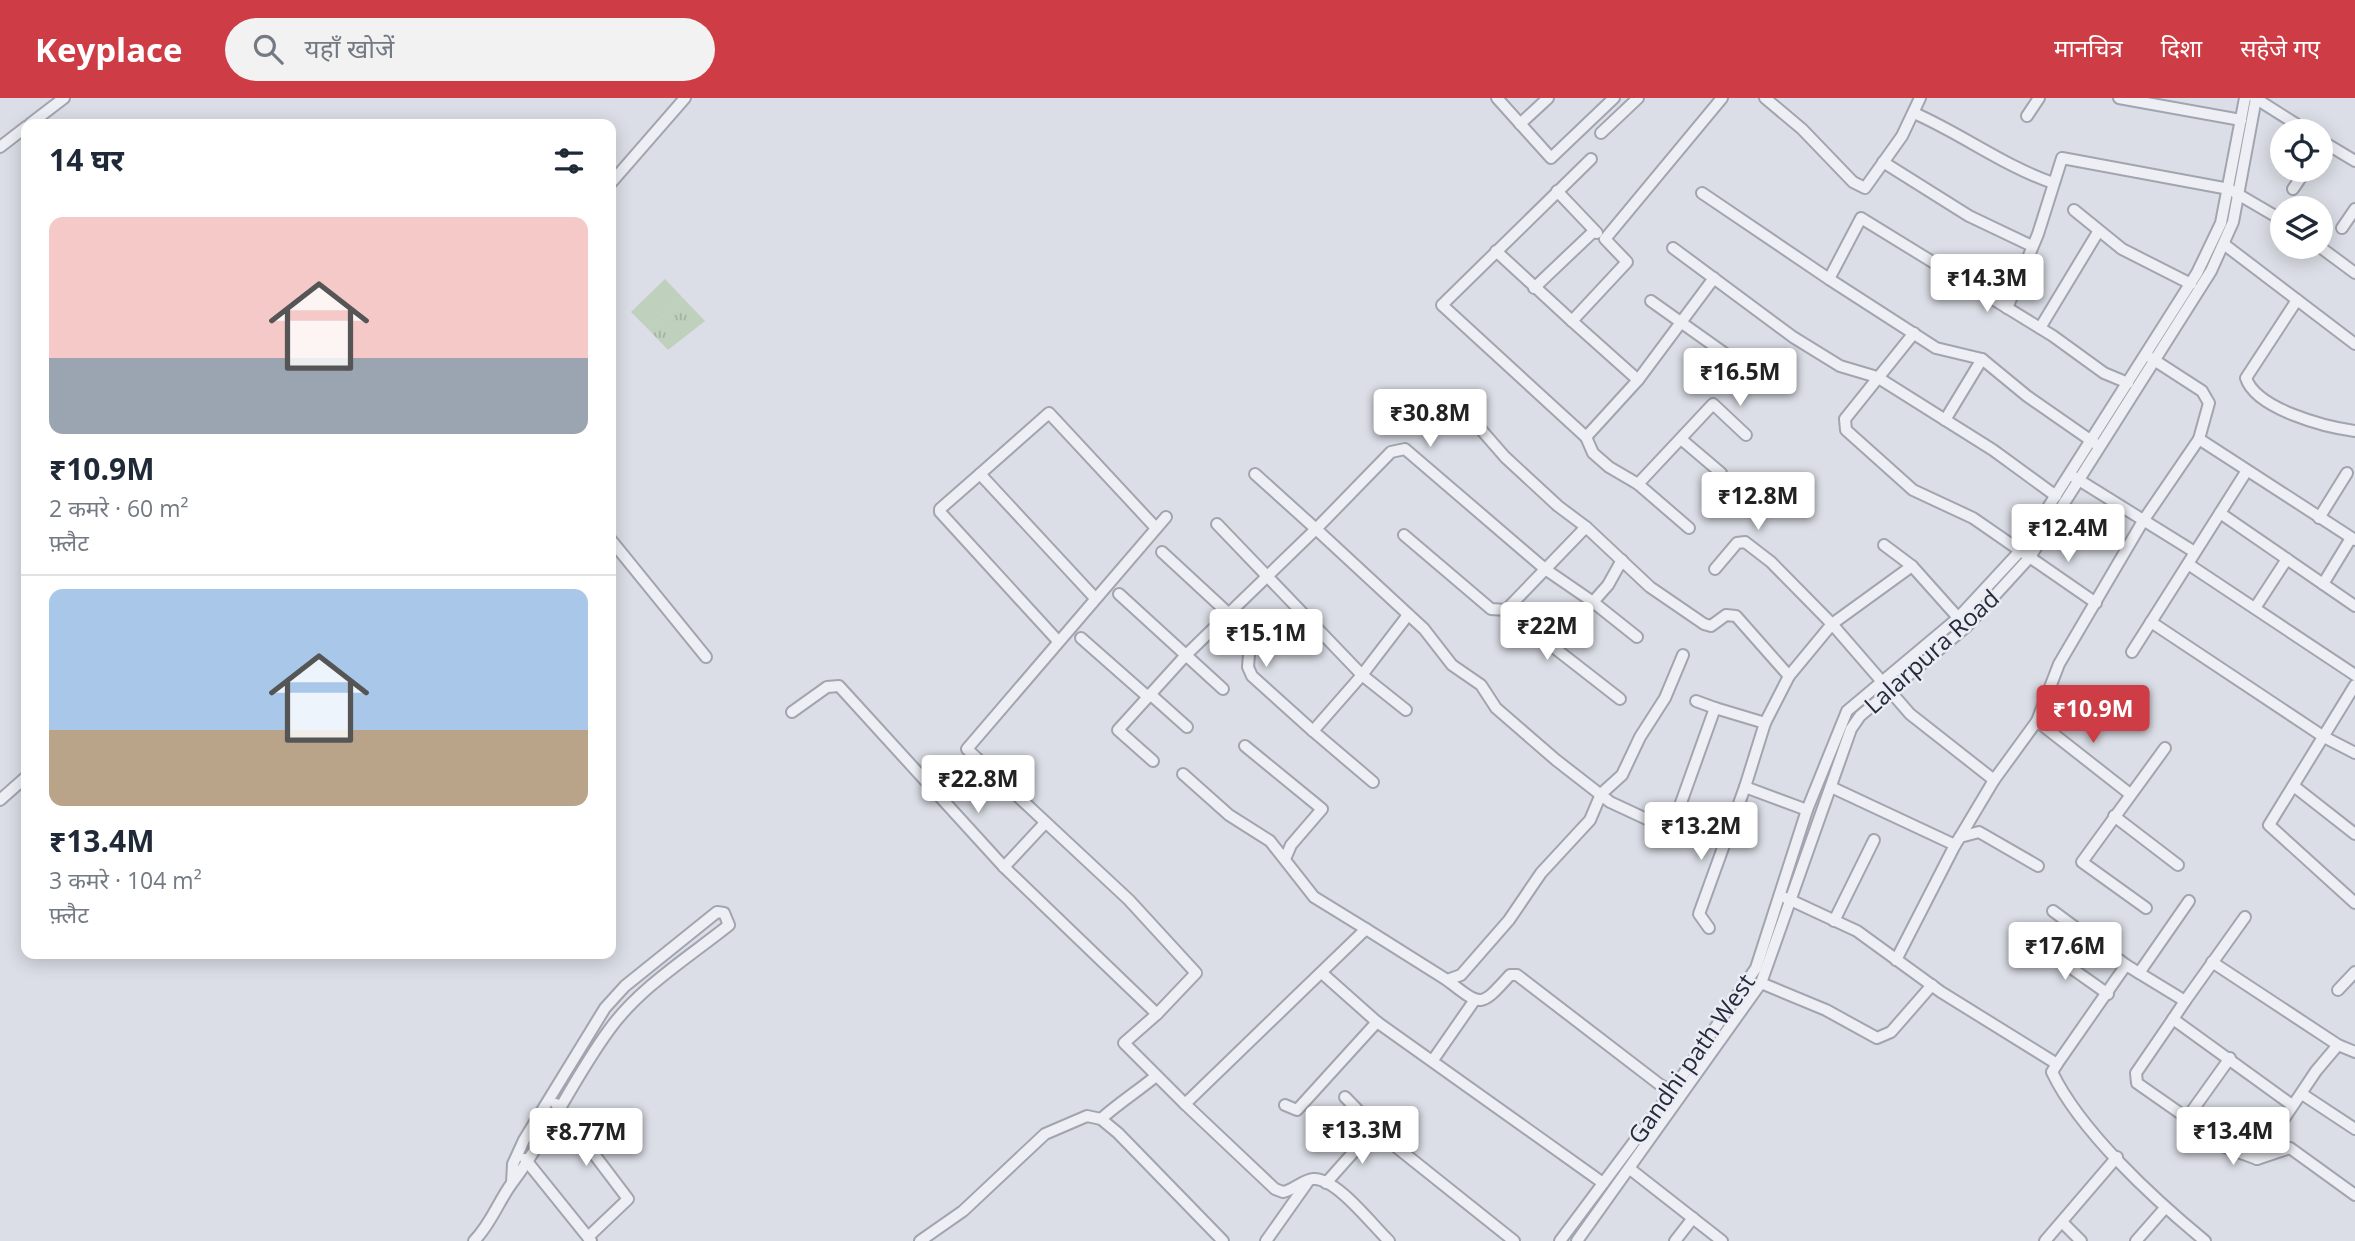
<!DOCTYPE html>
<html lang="hi">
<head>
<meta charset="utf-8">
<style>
	:root { --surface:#fff; --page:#f2f2f3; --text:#1f2937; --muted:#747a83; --line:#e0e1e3; --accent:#ce3d46 }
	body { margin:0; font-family:"Open Sans","Noto Sans Devanagari",sans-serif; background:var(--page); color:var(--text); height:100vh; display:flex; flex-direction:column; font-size:26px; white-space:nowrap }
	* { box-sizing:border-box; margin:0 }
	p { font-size:23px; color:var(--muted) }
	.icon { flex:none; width:38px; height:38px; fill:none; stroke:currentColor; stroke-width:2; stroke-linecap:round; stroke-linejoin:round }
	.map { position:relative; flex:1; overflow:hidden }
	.drawer { position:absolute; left:21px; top:21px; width:595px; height:840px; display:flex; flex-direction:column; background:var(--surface); border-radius:14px; box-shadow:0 4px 18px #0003 }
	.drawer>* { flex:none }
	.buttons { position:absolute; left:2270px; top:21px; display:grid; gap:14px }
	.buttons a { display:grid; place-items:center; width:63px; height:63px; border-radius:50%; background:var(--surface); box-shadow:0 4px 18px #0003; font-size:35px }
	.price { position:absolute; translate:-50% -60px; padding:0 16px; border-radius:7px; background:#fff; color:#222; font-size:23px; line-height:46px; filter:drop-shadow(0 2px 4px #0008) }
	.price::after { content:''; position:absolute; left:50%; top:42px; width:21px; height:16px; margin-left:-10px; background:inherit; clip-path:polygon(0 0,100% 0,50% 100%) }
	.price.on { background:var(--accent); color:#fff }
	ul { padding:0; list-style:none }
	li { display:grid; align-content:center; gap:14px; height:371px; padding:0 28px }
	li+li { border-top:2px solid var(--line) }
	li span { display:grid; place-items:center; height:217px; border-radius:14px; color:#555 }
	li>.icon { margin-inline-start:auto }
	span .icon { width:126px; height:126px; fill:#fffc; stroke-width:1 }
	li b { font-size:30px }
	h2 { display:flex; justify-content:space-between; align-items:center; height:84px; padding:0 28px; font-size:30px }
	header { display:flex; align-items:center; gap:42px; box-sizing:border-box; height:98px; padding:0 35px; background:var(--accent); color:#fff }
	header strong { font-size:33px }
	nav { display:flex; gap:38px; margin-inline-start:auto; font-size:24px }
	.search { width:490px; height:63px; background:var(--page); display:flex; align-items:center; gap:18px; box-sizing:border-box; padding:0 24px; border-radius:38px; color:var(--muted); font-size:26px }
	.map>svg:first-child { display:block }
	.grass { fill:#bfd0bc }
	.park { fill:url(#park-tufts) }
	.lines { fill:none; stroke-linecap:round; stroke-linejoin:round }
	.minor-casing { stroke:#a1a5b0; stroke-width:14 }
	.minor { stroke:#eeeff4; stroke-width:10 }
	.labels { text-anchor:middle; stroke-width:5; stroke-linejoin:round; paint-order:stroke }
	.street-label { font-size:24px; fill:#252b3c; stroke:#eaedf4 }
</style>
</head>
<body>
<header>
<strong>Keyplace</strong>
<div class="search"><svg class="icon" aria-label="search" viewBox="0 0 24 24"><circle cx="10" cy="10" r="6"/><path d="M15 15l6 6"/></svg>यहाँ खोजें</div>
<nav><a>मानचित्र</a><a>दिशा</a><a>सहेजे गए</a></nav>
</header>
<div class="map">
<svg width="2355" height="1143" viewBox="0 0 2355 1143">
	<defs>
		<pattern id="park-tufts" width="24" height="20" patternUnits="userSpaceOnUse" patternTransform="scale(1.75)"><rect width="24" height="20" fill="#bfd0bc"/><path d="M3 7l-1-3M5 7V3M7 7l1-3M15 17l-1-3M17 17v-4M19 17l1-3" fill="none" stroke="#a4b3a2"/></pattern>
	</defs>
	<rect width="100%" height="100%" fill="#dbdee6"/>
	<!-- grass -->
	<polygon class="grass" points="665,181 682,199 648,231 631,214"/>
	<!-- park -->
	<polygon class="park" points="682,199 705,223 668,252 648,231"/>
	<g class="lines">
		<!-- minor casing -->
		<g class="minor-casing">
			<g id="minor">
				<polyline points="1497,0 1551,60 1614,0"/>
				<polyline points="1765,0 1802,31 1853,84 1865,90 1902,38 1920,0"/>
				<polyline points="2119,0 2241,22"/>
				<polyline points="2255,0 2307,33"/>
				<path d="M1914,15C1962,36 2002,67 2053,85"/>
				<polyline points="2027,18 2039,0"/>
				<polyline points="30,26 64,0"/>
				<polyline points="1520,26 1548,0"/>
				<polyline points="1601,35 1638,0"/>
				<polyline points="2320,42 2355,63"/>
				<polyline points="0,49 26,29"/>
				<polyline points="1883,64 1969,118 2032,148"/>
				<polyline points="611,85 685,0"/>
				<polyline points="2293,91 2306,72"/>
				<polyline points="1557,93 1597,135"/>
				<polyline points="1702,95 1829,181 1936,250 1982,261 2027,298 2096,346"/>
				<polyline points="2074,112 2122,151 2191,186"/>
				<polyline points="2342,130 2355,111"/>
				<polyline points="2225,147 2355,246"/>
				<polyline points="2320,149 2355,175"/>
				<polyline points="1673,150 1793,239 1840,268 1877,279 1993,352 2056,398"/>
				<polyline points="1496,153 1572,223"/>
				<polyline points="1829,181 1861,120 2053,238 2104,275 2128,285"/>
				<polyline points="1534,190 1594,133"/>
				<path d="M2297,202L2246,280C2256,311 2325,329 2355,333"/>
				<polyline points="1651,203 1741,267"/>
				<polyline points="2007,210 2038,136 2062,60 2229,91 2282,122"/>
				<polyline points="2040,230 2098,134"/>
				<polyline points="1914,235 1845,321 1846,332 1913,392 1973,420 2096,505"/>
				<polyline points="1638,282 1714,180"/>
				<polyline points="1457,304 1505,359 1558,408 1586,429 1650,489 1704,526 1711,528 1726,517 1736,518 1789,578"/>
				<polyline points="1945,322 1982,261"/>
				<polyline points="1586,339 1442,207 1591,61"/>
				<polyline points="1681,341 1721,375"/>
				<polyline points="2199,341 2355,442"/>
				<polyline points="980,376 940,411 940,414 1058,543"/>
				<polyline points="1255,376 1316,431 1391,354 1405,351 1545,471 1593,504 1637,539"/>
				<polyline points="2074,379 2193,453"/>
				<polyline points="1638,386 1713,306 1746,337"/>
				<polyline points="2220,415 2355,508"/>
				<polyline points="1166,419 967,651 1129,802 1196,875 1157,916 1124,945 1185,1006 1366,831 1447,882 1461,877 1509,822 1541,775 1590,722 1601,696 1622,677 1640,639 1665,600 1683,557"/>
				<polyline points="2319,420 2347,375"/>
				<polyline points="1217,426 1362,577 1406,612"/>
				<polyline points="1689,430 1638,386 1609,369 1593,355 1586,339 1638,282 1572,223 1627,164 1605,141 1722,0"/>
				<polyline points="1404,437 1491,511 1506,512 1586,429"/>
				<polyline points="611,442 706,559"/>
				<polyline points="1884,447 1912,468 1962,524"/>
				<polyline points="1162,454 1228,515 1250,543 1248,569 1252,578 1313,633"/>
				<polyline points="2188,466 2355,577"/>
				<polyline points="1715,471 1737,445 1745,444 1771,464 1832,526 1912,468"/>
				<polyline points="2323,486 2351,440"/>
				<polyline points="1119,496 1223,591"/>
				<polyline points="1095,500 980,376 1049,315 1156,430"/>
				<polyline points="1593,504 1608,487 1622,462"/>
				<polyline points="2255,510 2287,461"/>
				<polyline points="1506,512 1620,601"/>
				<polyline points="2151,524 2324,639 2355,655"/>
				<polyline points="1081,540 1148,599"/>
				<polyline points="2132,554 2246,374"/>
				<polyline points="2355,587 2269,727 2355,805"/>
				<polyline points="1150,596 1187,629"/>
				<polyline points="1696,603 1715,610"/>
				<polyline points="792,614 827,589 839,588 1004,769 1157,916"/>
				<polyline points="2037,623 2130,696"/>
				<polyline points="1245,648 1322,711 1291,747 1285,761"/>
				<polyline points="1153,663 1118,632 1186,557 1316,431 1424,531 1452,567 1481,587 1496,610 1556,662 1610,704 1668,731 1672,730 1715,610 1765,625"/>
				<polyline points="1183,676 1229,717 1270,743 1314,799 1366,831"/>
				<polyline points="1373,684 1313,633 1362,577 1408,517"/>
				<polyline points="1831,689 1955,747 1896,862"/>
				<polyline points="2295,689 2355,736"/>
				<polyline points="0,702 26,679"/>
				<polyline points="1807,712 1745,689 1765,625 1789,578 1832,526 1910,616 1994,682 2037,623 2059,566 2143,423 2199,341 2209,305 2202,293 2151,260"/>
				<polyline points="2114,718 2178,767"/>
				<polyline points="1960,739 1994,682"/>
				<polyline points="1955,747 1960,739 1979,734 2038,768"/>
				<polyline points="1004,769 1045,725"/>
				<path d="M1786,800L1857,833L1941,894L2057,966L2052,974C2080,1033 2154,1101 2205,1143"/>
				<polyline points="2146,810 2082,764 2165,650"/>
				<polyline points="2053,813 2126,867 2185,903 2173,921 2292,1007"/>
				<polyline points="1834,823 1874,742"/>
				<polyline points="1709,830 1699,816 1745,689"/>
				<polyline points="2040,848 2108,896"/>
				<polyline points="2212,864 2338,947 2355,954"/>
				<polyline points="2139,875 2189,803"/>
				<path d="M1447,882C1482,909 1480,910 1510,877H1517L1659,986L1677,996"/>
				<polyline points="1761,885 1826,912 1877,940 1891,934 1932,887"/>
				<polyline points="2338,892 2355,874"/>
				<polyline points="2185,903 2245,819"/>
				<polyline points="2173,921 2136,975 2137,985 2187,1020 2211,1044 2257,1061 2290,1050 2355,1097"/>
				<polyline points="1377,924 1603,1085"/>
				<polyline points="1433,962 1474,903"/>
				<polyline points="2057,966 2126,867"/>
				<polyline points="2302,996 2355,1031"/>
				<polyline points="1345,999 1385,1040 1514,1143"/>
				<polyline points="556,1006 628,1101 588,1139"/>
				<path d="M1185,1006L1275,1091L1283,1094C1294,1092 1303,1082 1313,1081C1336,1079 1373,1128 1389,1143"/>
				<polyline points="1285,1007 1297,1012 1377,924 1323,876"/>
				<polyline points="2187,1020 2230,960"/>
				<path d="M1101,1021C1120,1004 1138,993 1156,978"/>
				<polyline points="525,1061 591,1143"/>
				<polyline points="2257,1061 2316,973 2338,947"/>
				<polyline points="1630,1071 1722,1143"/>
				<polyline points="1326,1085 1375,1030"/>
				<polyline points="2062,1124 2081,1143"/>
				<path d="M474,1143C491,1126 498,1104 512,1085C548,1038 573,981 609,932C639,890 689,859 729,827L724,815L717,814L625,888L605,910L524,1042L513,1066L512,1085"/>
				<polyline points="920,1143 963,1113 1045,1036 1087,1018 1101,1021 1118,1035 1223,1143"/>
				<polyline points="1266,1143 1307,1085"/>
				<polyline points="1560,1143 1672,993 1756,870 1807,712 1847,613 1958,520 2021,452 2197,175 2221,125 2245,0"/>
				<polyline points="1577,1143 1761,885 1851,631 1860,618 1966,529 2030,459 2211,173 2233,124 2256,0"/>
				<polyline points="1675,1143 1693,1120"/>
				<polyline points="2045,1143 2117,1059"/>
				<polyline points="2136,1143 2165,1110"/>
			</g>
		</g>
		<!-- minor -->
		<use href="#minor" class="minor"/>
	</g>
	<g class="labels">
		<!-- street labels -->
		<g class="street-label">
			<text transform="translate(1932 554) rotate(-42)" y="8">Lalarpura Road</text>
			<text transform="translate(1692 961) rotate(-55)" y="8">Gandhi path West</text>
		</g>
	</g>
</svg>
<div class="buttons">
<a><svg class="icon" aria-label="locate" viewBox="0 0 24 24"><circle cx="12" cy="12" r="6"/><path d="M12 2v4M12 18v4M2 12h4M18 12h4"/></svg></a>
<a><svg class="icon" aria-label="layers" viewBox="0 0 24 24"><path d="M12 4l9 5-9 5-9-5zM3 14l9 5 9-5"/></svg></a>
</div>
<b class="price" style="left:1987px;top:216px">₹14.3M</b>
<b class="price" style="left:1740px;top:310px">₹16.5M</b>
<b class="price" style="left:1430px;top:351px">₹30.8M</b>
<b class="price" style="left:1758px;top:434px">₹12.8M</b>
<b class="price" style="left:2068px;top:466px">₹12.4M</b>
<b class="price" style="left:1547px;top:564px">₹22M</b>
<b class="price" style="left:1266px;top:571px">₹15.1M</b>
<b class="price on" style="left:2093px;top:647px">₹10.9M</b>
<b class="price" style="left:978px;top:717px">₹22.8M</b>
<b class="price" style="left:1701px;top:764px">₹13.2M</b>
<b class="price" style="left:2065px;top:884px">₹17.6M</b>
<b class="price" style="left:1362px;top:1068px">₹13.3M</b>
<b class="price" style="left:2233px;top:1069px">₹13.4M</b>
<b class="price" style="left:586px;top:1070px">₹8.77M</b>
<section class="drawer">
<h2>14 घर<svg class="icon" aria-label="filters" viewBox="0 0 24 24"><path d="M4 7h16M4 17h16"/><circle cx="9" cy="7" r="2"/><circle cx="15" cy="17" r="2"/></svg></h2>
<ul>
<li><span style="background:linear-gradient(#f6c9c9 65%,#9aa5b1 0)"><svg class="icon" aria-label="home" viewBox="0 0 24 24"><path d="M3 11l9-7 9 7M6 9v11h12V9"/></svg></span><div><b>₹10.9M</b><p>2 कमरे · 60 m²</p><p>फ़्लैट</p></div></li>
<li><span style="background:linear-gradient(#a9c7e8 65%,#b9a48a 0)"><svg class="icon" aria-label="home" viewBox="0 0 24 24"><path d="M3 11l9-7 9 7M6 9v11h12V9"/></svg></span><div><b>₹13.4M</b><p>3 कमरे · 104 m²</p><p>फ़्लैट</p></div></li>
</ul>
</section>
</div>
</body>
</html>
